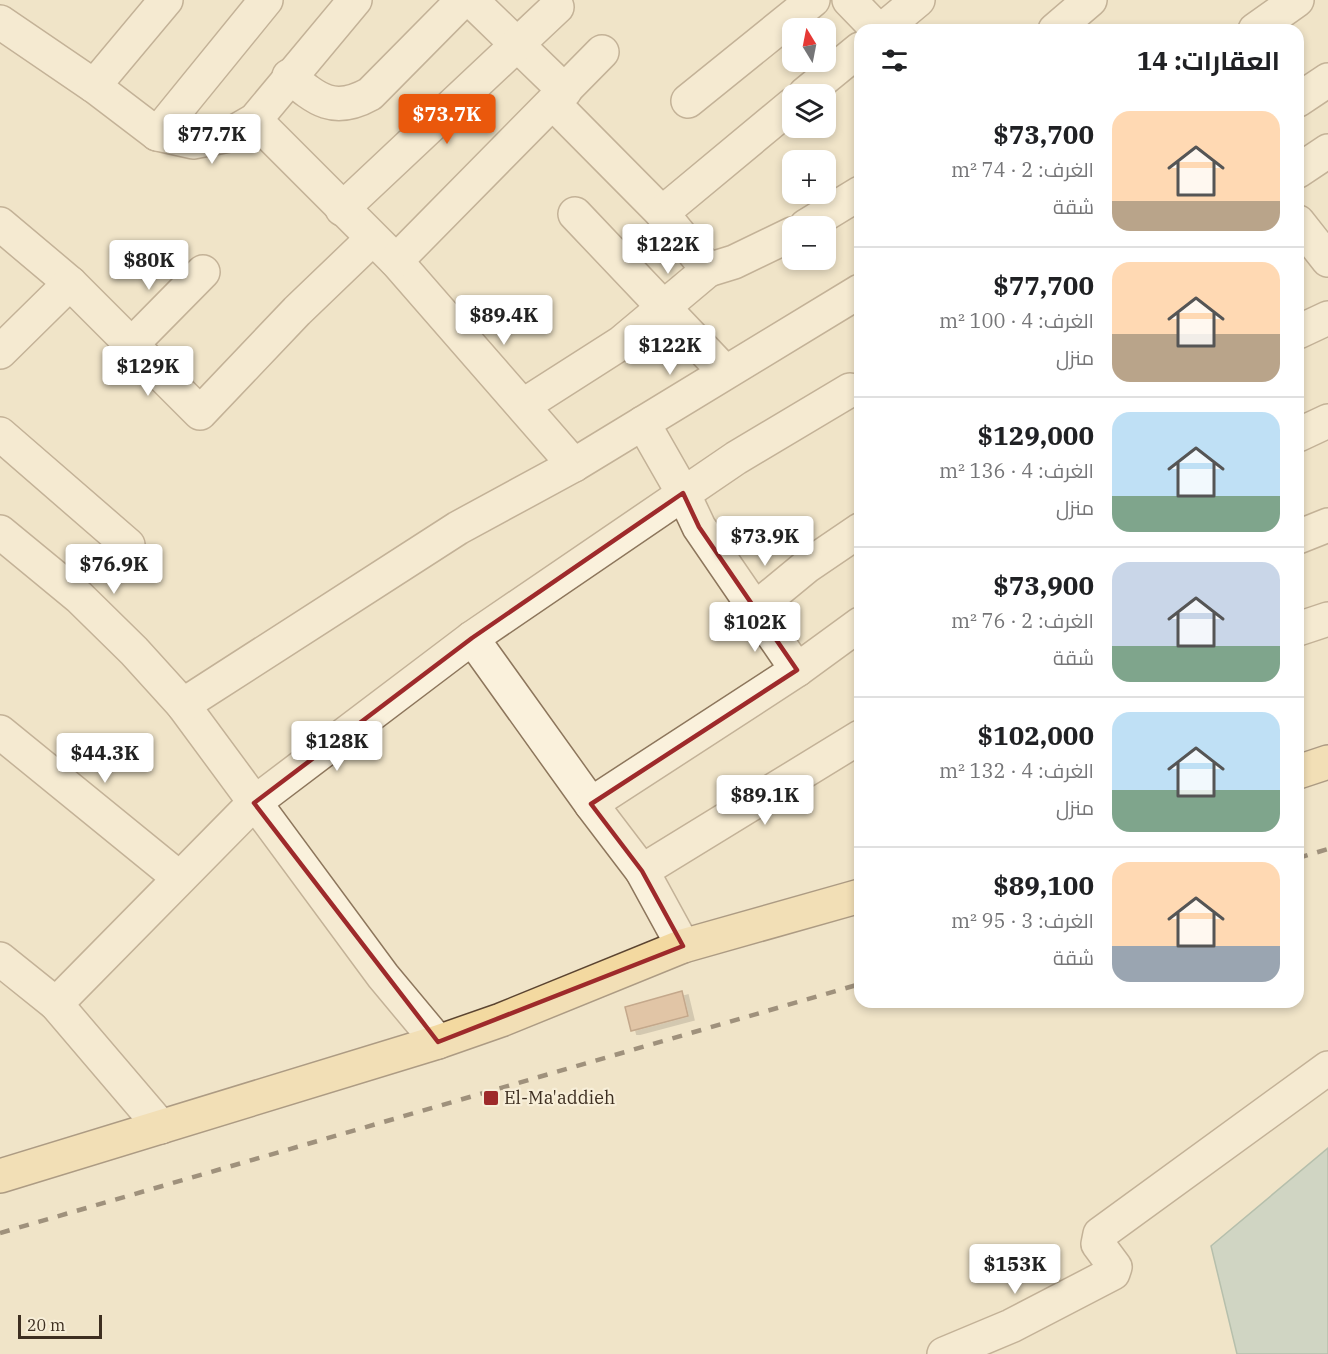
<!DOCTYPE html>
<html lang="ar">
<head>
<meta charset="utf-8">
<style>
	:root { --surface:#fff; --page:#f6f6f6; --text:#202124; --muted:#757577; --line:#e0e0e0; --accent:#ea580c }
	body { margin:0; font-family:"IBM Plex Serif",Cairo,serif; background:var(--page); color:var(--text); direction:rtl; height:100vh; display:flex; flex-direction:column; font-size:22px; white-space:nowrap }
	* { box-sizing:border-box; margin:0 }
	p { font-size:20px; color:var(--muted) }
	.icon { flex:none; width:33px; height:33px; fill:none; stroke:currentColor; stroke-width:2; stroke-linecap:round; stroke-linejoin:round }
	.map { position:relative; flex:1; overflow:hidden; direction:ltr }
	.drawer { position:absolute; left:854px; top:24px; width:450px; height:984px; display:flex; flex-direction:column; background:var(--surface); border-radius:18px; box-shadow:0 3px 9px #0003; direction:rtl }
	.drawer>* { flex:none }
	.needle { width:39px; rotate:350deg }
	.controls { position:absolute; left:782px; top:18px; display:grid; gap:12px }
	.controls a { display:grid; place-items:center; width:54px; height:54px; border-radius:12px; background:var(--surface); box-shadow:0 3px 9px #0003; font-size:30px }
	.scale { position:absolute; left:18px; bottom:15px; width:84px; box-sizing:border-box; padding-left:6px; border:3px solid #3d2e20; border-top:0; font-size:16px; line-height:21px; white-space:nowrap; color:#3d2e20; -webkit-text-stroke:4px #f7eed8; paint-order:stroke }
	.price { position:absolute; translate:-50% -51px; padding:0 14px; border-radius:6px; background:#fff; color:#222; font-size:20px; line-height:39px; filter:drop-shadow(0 2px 3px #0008) }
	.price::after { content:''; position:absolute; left:50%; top:36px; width:18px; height:14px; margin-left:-9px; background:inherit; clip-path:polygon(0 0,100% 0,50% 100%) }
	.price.on { background:var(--accent); color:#fff }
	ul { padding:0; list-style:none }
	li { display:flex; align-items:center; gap:18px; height:150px; padding:0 24px }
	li+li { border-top:2px solid var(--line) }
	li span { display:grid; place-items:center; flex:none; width:168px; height:120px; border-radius:18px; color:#555 }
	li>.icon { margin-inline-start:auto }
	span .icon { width:72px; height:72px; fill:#fffc; stroke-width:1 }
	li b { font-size:26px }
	h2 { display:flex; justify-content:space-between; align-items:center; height:72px; padding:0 24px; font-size:26px }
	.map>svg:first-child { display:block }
	.water { fill:#a9c4bc; stroke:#6f938a; stroke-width:1.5 }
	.building { fill:#cf9f7d; stroke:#8d5f41; stroke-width:1.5; filter:url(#shadow) }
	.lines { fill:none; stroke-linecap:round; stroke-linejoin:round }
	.minor-casing { stroke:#8d765c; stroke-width:36 }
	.major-casing { stroke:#5b4430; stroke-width:36 }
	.minor { stroke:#faf1dc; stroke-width:33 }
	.major { stroke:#f3d9a0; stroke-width:33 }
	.rail { stroke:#3d2e20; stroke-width:4.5; stroke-dasharray:10 10; stroke-linecap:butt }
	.marked { fill:none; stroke:#9e2a2b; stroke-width:4.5; stroke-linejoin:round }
	.poi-dot { fill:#9e2a2b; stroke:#f7eed8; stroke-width:2 }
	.labels { text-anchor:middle; stroke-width:4.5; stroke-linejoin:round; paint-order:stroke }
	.poi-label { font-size:18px; fill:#3d2e20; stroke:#f7eed8; text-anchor:start }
</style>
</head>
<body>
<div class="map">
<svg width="1328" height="1354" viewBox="0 0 1328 1354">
	<defs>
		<filter id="shadow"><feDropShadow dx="6" dy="4" stdDeviation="0" flood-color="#0004"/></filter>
	</defs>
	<rect width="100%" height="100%" fill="#f0e4c8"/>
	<!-- water -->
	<polygon class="water" points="1328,1148 1328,1354 1237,1354 1211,1246"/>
	<!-- building -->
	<polygon class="building" points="682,991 688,1016 631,1031 625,1007"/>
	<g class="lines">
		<!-- minor casing -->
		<g class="minor-casing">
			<g id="minor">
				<polyline points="471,0 565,91"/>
				<polyline points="849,0 878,30"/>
				<polyline points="0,22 94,86 157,134 193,142 229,135 255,120 355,0"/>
				<polyline points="882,30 918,0"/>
				<polyline points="1055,30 1090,0"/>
				<polyline points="1255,30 1297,0"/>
				<path d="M289,76C317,100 334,114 370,94L463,0"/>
				<polyline points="94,86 166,0"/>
				<polyline points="805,94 860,49"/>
				<polyline points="1298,100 1328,80"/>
				<polyline points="688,101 813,0"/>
				<polyline points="553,103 662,213 708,270 734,262 792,234"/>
				<polyline points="255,120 396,261 574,465"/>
				<polyline points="157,134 266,0"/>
				<polyline points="1298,171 1328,151"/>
				<polyline points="342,209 557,7"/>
				<polyline points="662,213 792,105"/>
				<polyline points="575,214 724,371"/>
				<polyline points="1298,222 1328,260"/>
				<polyline points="0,224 70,283 200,413 297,311 372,239"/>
				<polyline points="806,226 860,193"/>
				<polyline points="396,261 602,52"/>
				<polyline points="1298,332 1328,318"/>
				<polyline points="131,345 203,272"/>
				<polyline points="0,352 70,283"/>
				<polyline points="524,405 621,343 708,270"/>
				<polyline points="643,423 683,493 699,527 797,670"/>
				<polyline points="0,434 128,545"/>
				<polyline points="1298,435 1328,421"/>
				<polyline points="0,532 79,597 134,651 183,705 383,976 438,1042"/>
				<polyline points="1298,537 1328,525"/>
				<polyline points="756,608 807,566 860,530"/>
				<polyline points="1298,629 1328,619"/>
				<polyline points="472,638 591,804 642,871 683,946"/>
				<polyline points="183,705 458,528 574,465 860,291"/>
				<polyline points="0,732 178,877"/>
				<polyline points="591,804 797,670 860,624"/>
				<polyline points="642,871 860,737"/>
				<polyline points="0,959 56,1004 254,803 472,638 736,458 850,390"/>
				<polyline points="56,1004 161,1127"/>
				<polyline points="944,1354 1011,1326 1113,1273 1115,1267 1098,1244 1100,1234 1328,1068"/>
			</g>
		</g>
		<!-- major casing -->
		<g class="major-casing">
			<g id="major">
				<polyline points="1298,772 1328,762"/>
				<polyline points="0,1176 438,1042 501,1020 683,946 860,896"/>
			</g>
		</g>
		<!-- minor -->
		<use href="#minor" class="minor"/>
		<!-- major -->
		<use href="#major" class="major"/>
		<!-- rail -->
		<g class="rail">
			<polyline points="1298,858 1328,849"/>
			<polyline points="0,1233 860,984"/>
		</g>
	</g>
	<!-- marked area -->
	<path d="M0 0H1328V1354H0ZM683,493L699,527L797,670L591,804L642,871L683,946L438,1042L254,803L472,638Z" fill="#f0e4c8" fill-opacity=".55" fill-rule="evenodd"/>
	<path class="marked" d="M683,493L699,527L797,670L591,804L642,871L683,946L438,1042L254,803L472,638Z"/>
	<!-- markers -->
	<rect class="poi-dot" x="483" y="1090" width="16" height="16" rx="3"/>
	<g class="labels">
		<!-- poi labels -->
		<g class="poi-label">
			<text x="504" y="1104">El-Ma'addieh</text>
		</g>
	</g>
</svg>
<div class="controls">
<a><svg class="needle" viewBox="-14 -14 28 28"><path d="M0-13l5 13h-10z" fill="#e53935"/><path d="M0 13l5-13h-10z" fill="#757577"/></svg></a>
<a><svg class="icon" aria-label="layers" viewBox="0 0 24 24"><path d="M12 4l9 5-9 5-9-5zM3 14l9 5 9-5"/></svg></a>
<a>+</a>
<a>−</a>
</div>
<div class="scale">20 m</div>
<b class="price on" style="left:447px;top:145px">$73.7K</b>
<b class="price" style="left:212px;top:165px">$77.7K</b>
<b class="price" style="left:668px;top:275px">$122K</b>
<b class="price" style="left:149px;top:291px">$80K</b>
<b class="price" style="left:504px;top:346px">$89.4K</b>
<b class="price" style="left:670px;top:376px">$122K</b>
<b class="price" style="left:148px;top:397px">$129K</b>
<b class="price" style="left:765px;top:567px">$73.9K</b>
<b class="price" style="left:114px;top:595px">$76.9K</b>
<b class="price" style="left:755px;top:653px">$102K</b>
<b class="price" style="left:337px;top:772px">$128K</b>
<b class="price" style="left:105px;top:784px">$44.3K</b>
<b class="price" style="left:765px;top:826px">$89.1K</b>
<b class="price" style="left:1015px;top:1295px">$153K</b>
<section class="drawer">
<h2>العقارات: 14<svg class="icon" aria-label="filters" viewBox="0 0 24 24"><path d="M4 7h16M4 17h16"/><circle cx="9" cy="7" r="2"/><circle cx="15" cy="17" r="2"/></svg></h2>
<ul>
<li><span style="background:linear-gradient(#ffd9b3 75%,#b9a48a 0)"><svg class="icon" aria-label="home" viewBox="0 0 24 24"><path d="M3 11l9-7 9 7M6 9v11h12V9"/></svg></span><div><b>$73,700</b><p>الغرف: 2 · 74 m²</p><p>شقة</p></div></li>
<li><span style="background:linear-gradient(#ffd9b3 60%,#b9a48a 0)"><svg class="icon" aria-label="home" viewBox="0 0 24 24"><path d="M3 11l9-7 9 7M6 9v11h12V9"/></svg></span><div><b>$77,700</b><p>الغرف: 4 · 100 m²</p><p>منزل</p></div></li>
<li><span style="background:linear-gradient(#bfe0f5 70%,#7fa58c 0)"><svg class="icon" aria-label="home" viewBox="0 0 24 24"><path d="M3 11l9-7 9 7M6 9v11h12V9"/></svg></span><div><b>$129,000</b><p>الغرف: 4 · 136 m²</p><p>منزل</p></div></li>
<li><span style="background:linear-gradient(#c9d6e8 70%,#7fa58c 0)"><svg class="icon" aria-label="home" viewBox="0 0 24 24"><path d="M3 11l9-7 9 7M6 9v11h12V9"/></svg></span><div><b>$73,900</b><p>الغرف: 2 · 76 m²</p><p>شقة</p></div></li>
<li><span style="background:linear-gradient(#bfe0f5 65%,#7fa58c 0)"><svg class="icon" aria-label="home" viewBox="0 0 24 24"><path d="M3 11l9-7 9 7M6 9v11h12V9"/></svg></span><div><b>$102,000</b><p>الغرف: 4 · 132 m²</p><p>منزل</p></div></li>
<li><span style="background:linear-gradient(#ffd9b3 70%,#9aa5b1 0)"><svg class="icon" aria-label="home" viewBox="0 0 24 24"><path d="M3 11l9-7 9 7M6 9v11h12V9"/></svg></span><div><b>$89,100</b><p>الغرف: 3 · 95 m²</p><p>شقة</p></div></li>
</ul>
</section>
</div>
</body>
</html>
